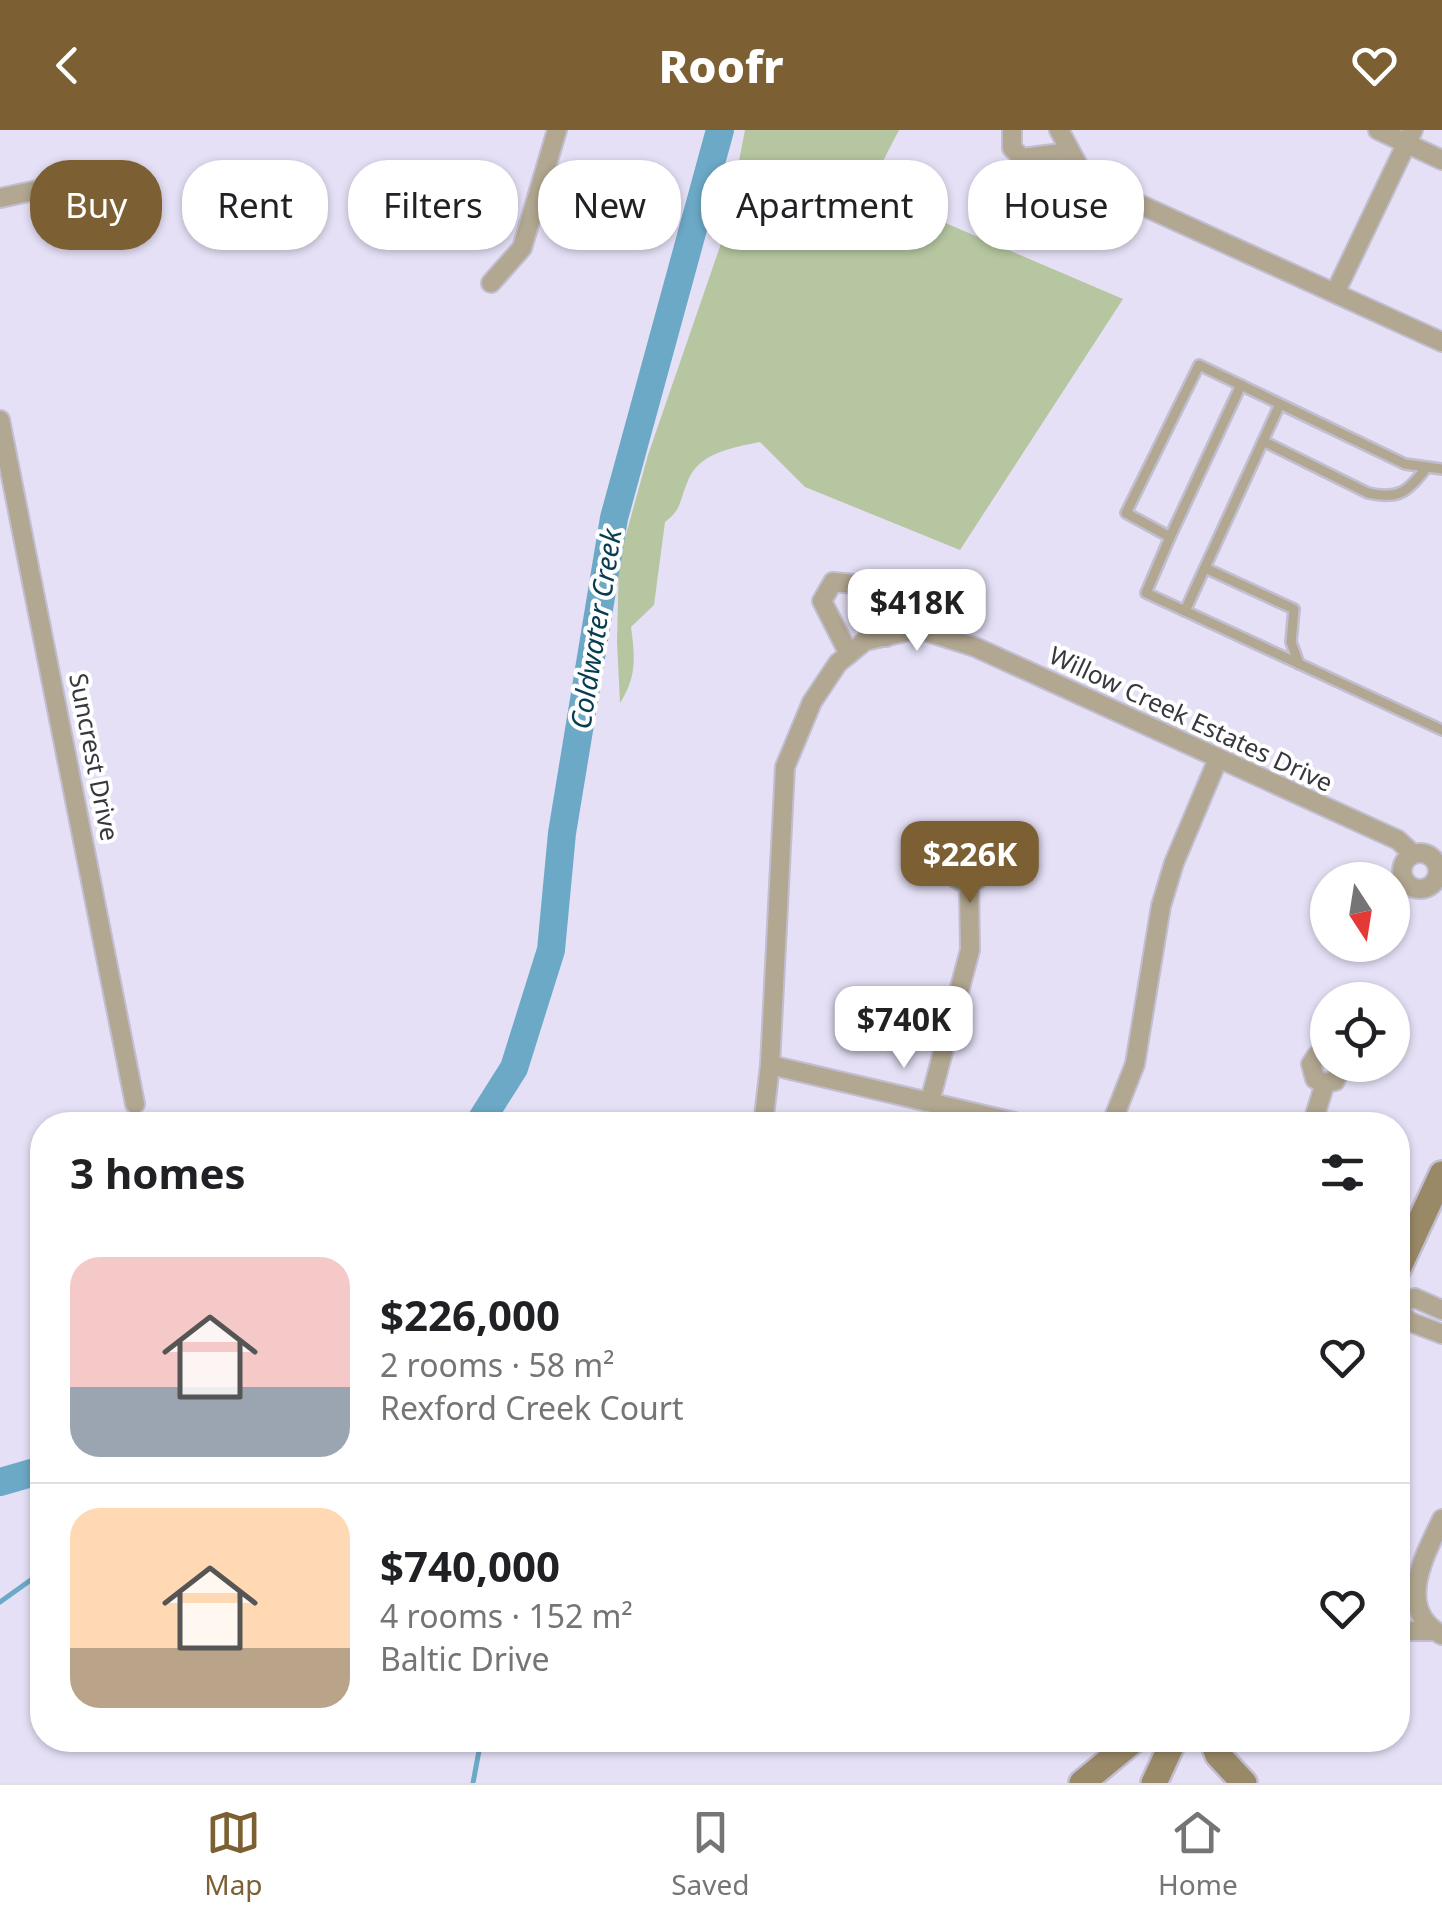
<!DOCTYPE html>
<html lang="en">
<head>
<meta charset="utf-8">
<style>
	:root { --surface:#fff; --page:#f2f2f2; --text:#202124; --muted:#757577; --line:#e0e0e0; --accent:#7c6033 }
	body { margin:0; font-family:"Noto Sans",sans-serif; background:var(--page); color:var(--text); height:100vh; display:flex; flex-direction:column; font-size:38px; white-space:nowrap }
	* { box-sizing:border-box; margin:0 }
	p { font-size:32px; color:var(--muted) }
	.icon { flex:none; width:55px; height:55px; fill:none; stroke:currentColor; stroke-width:2; stroke-linecap:round; stroke-linejoin:round }
	.map { position:relative; flex:1; overflow:hidden }
	.details { position:absolute; left:30px; top:982px; width:1380px; height:640px; display:flex; flex-direction:column; background:var(--surface); border-radius:40px; box-shadow:0 2px 8px #0004 }
	.details>* { flex:none }
	.top-card { position:absolute; left:30px; top:30px; width:1382px; height:90px; display:flex; gap:20px }
	.needle { width:65px; rotate:168deg }
	.buttons { position:absolute; left:1310px; top:732px; display:grid; gap:20px }
	.buttons a { display:grid; place-items:center; width:100px; height:100px; border-radius:50%; background:var(--surface); box-shadow:0 2px 8px #0004; font-size:50px }
	.price { position:absolute; translate:-50% -85px; padding:0 22px; border-radius:20px; background:#fff; color:#222; font-size:32px; line-height:65px; filter:drop-shadow(0 2px 5px #0008) }
	.price::after { content:''; position:absolute; left:50%; top:60px; width:30px; height:22px; margin-left:-15px; background:inherit; clip-path:polygon(0 0,100% 0,50% 100%) }
	.price.selected { background:var(--accent); color:#fff }
	ul { padding:0; list-style:none }
	li { display:flex; align-items:center; gap:30px; height:250px; padding:0 40px }
	li+li { border-top:2px solid var(--line) }
	li span { display:grid; place-items:center; flex:none; width:280px; height:200px; border-radius:30px; color:#555 }
	li>.icon { margin-inline-start:auto }
	span .icon { width:120px; height:120px; fill:#fffc; stroke-width:1 }
	li b { font-size:42px }
	h2 { display:flex; justify-content:space-between; align-items:center; height:120px; padding:0 40px; font-size:42px }
	.tag { padding:0 35px; border-radius:40px; background:var(--surface); box-shadow:0 2px 8px #0004; font-size:35px; line-height:90px }
	.tag.selected { background:var(--accent); color:#fff }
	header { display:flex; justify-content:space-between; align-items:center; height:130px; padding:0 40px; background:var(--accent); color:#fff; font-size:45px; font-weight:800 }
	.tab-bar { display:flex; justify-content:space-around; align-items:center; height:140px; border-top:2px solid var(--line); background:var(--surface); font-size:28px; color:var(--muted) }
	.tab-bar a { display:grid; justify-items:center; gap:5px }
	.tab-bar .selected { color:var(--accent) }
	.map>svg:first-child { display:block }
	.green { fill:#b6c6a0 }
	.lines { fill:none; stroke-linecap:round; stroke-linejoin:round }
	.stream { stroke:#6ca9c7; stroke-width:5 }
	.river { stroke:#6ca9c7; stroke-width:28 }
	.service-casing { stroke:#c2bed1; stroke-width:14 }
	.minor-casing { stroke:#c2bed1; stroke-width:22 }
	.secondary-casing { stroke:#c2bed1; stroke-width:30 }
	.service { stroke:#b2a790; stroke-width:9 }
	.minor { stroke:#b2a790; stroke-width:18 }
	.secondary { stroke:#9a8967; stroke-width:25 }
	.labels { text-anchor:middle; stroke-width:8; stroke-linejoin:round; paint-order:stroke }
	.street-label { font-size:25px; fill:#38363e; stroke:#fff }
	.water-label { font-size:28px; font-style:italic; fill:#073d53; stroke:#fff }
</style>
</head>
<body>
<header><svg class="icon" aria-label="back" viewBox="0 0 24 24"><path d="M15 5l-7 7 7 7"/></svg>Roofr<svg class="icon" aria-label="heart" viewBox="0 0 24 24"><path d="M12 20l-8-8c-3-5 5-10 8-4 3-6 11-1 8 4z"/></svg></header>
<div class="map">
<svg width="1442" height="1653" viewBox="0 0 1442 1653">
	<rect width="100%" height="100%" fill="#e5e0f6"/>
	<!-- green -->
	<path class="green" d="M745,0H899L868,60L1123,169L960,420L805,357L760,312C732,318 698,322 687,353C679,372 682,379 665,392L654,475L631,497C635,527 637,547 620,573L617,512L619,430L648,325L725,102Z"/>
	<g class="lines">
		<!-- stream -->
		<g class="stream">
			<polyline points="0,1472 42,1442"/>
			<polyline points="473,1653 481,1610"/>
		</g>
		<!-- river -->
		<g class="river">
			<polyline points="478,995 514,938 551,820 562,703 614,388 720,0"/>
			<polyline points="0,1352 42,1340"/>
		</g>
		<!-- service casing -->
		<g class="service-casing">
			<g id="service">
				<path d="M1263,311L1368,363C1398,370 1408,362 1426,338"/>
				<polyline points="1442,339 1405,334 1199,235 1126,383 1170,407 1146,463 1442,600"/>
				<polyline points="1170,407 1241,255"/>
				<polyline points="1205,438 1294,479 1291,512 1299,534"/>
				<polyline points="1185,481 1280,274"/>
			</g>
		</g>
		<!-- minor casing -->
		<g class="minor-casing">
			<g id="minor">
				<polyline points="1012,0 1012,18 1022,28 1070,22"/>
				<polyline points="1059,0 1086,50 1442,212"/>
				<polyline points="1378,0 1442,30"/>
				<polyline points="0,68 99,47"/>
				<polyline points="491,153 522,118 557,0"/>
				<polyline points="1335,163 1413,0"/>
				<polyline points="0,290 135,974"/>
				<polyline points="849,524 822,471 833,452 854,454 886,507"/>
				<circle cx="967" cy="734" r="18"/>
				<circle cx="1420" cy="741" r="18"/>
				<polyline points="1328,922 1317,925 1311,934 1315,949 1325,953 1335,951 1342,935"/>
				<polyline points="770,935 1027,995"/>
				<polyline points="930,971 970,820 969,752"/>
				<polyline points="763,995 770,935 785,637 812,572 838,533 865,511 918,499 975,517 1398,710 1413,724"/>
				<polyline points="1111,995 1135,934 1161,776 1174,733 1218,629"/>
				<polyline points="1312,995 1325,953"/>
				<polyline points="1398,1173 1415,1168 1442,1180"/>
				<polyline points="1398,1176 1408,1191 1442,1204"/>
				<path d="M1442,1389C1425,1425 1394,1479 1442,1505"/>
				<polyline points="1398,1501 1434,1501"/>
			</g>
		</g>
		<!-- secondary casing -->
		<g class="secondary-casing">
			<g id="secondary">
				<polyline points="1398,1139 1442,1044"/>
				<polyline points="1212,1610 1218,1625 1244,1653"/>
				<polyline points="1082,1653 1134,1610"/>
				<polyline points="1154,1653 1174,1610"/>
			</g>
		</g>
		<!-- service -->
		<use href="#service" class="service"/>
		<!-- minor -->
		<use href="#minor" class="minor"/>
		<!-- secondary -->
		<use href="#secondary" class="secondary"/>
	</g>
	<g class="labels">
		<!-- street labels -->
		<g class="street-label">
			<text transform="translate(1191 589) rotate(25)" y="9">Willow Creek Estates Drive</text>
			<text transform="translate(94 627) rotate(79)" y="9">Suncrest Drive</text>
		</g>
		<!-- water labels -->
		<g class="water-label">
			<text transform="translate(596 499) rotate(-81)" y="10">Coldwater Creek</text>
		</g>
	</g>
</svg>
<div class="buttons">
<a><svg class="needle" viewBox="-14 -14 28 28"><path d="M0-13l5 13h-10z" fill="#e53935"/><path d="M0 13l5-13h-10z" fill="#757577"/></svg></a>
<a><svg class="icon" aria-label="locate" viewBox="0 0 24 24"><circle cx="12" cy="12" r="6"/><path d="M12 2v4M12 18v4M2 12h4M18 12h4"/></svg></a>
</div>
<b class="price" style="left:917px;top:524px">$418K</b>
<b class="price selected" style="left:970px;top:776px">$226K</b>
<b class="price" style="left:904px;top:941px">$740K</b>
<div class="top-card">
<a class="tag selected">Buy</a>
<a class="tag">Rent</a>
<a class="tag">Filters</a>
<a class="tag">New</a>
<a class="tag">Apartment</a>
<a class="tag">House</a>
</div>
<section class="details">
<h2>3 homes<svg class="icon" aria-label="filters" viewBox="0 0 24 24"><path d="M4 7h16M4 17h16"/><circle cx="9" cy="7" r="2"/><circle cx="15" cy="17" r="2"/></svg></h2>
<ul>
<li><span style="background:linear-gradient(#f6c9c9 65%,#9aa5b1 0)"><svg class="icon" aria-label="home" viewBox="0 0 24 24"><path d="M3 11l9-7 9 7M6 9v11h12V9"/></svg></span><div><b>$226,000</b><p>2 rooms · 58 m²</p><p>Rexford Creek Court</p></div><svg class="icon" aria-label="heart" viewBox="0 0 24 24"><path d="M12 20l-8-8c-3-5 5-10 8-4 3-6 11-1 8 4z"/></svg></li>
<li><span style="background:linear-gradient(#ffd9b3 70%,#b9a48a 0)"><svg class="icon" aria-label="home" viewBox="0 0 24 24"><path d="M3 11l9-7 9 7M6 9v11h12V9"/></svg></span><div><b>$740,000</b><p>4 rooms · 152 m²</p><p>Baltic Drive</p></div><svg class="icon" aria-label="heart" viewBox="0 0 24 24"><path d="M12 20l-8-8c-3-5 5-10 8-4 3-6 11-1 8 4z"/></svg></li>
</ul>
</section>
</div>
<nav class="tab-bar">
<a class="selected"><svg class="icon" aria-label="map" viewBox="0 0 24 24"><path d="M3 6l6-2 6 2 6-2v14l-6 2-6-2-6 2zM9 4v14M15 6v14"/></svg>Map</a>
<a><svg class="icon" aria-label="saved" viewBox="0 0 24 24"><path d="M7 4h10v16l-5-4-5 4z"/></svg>Saved</a>
<a><svg class="icon" aria-label="home" viewBox="0 0 24 24"><path d="M3 11l9-7 9 7M6 9v11h12V9"/></svg>Home</a>
</nav>
</body>
</html>
